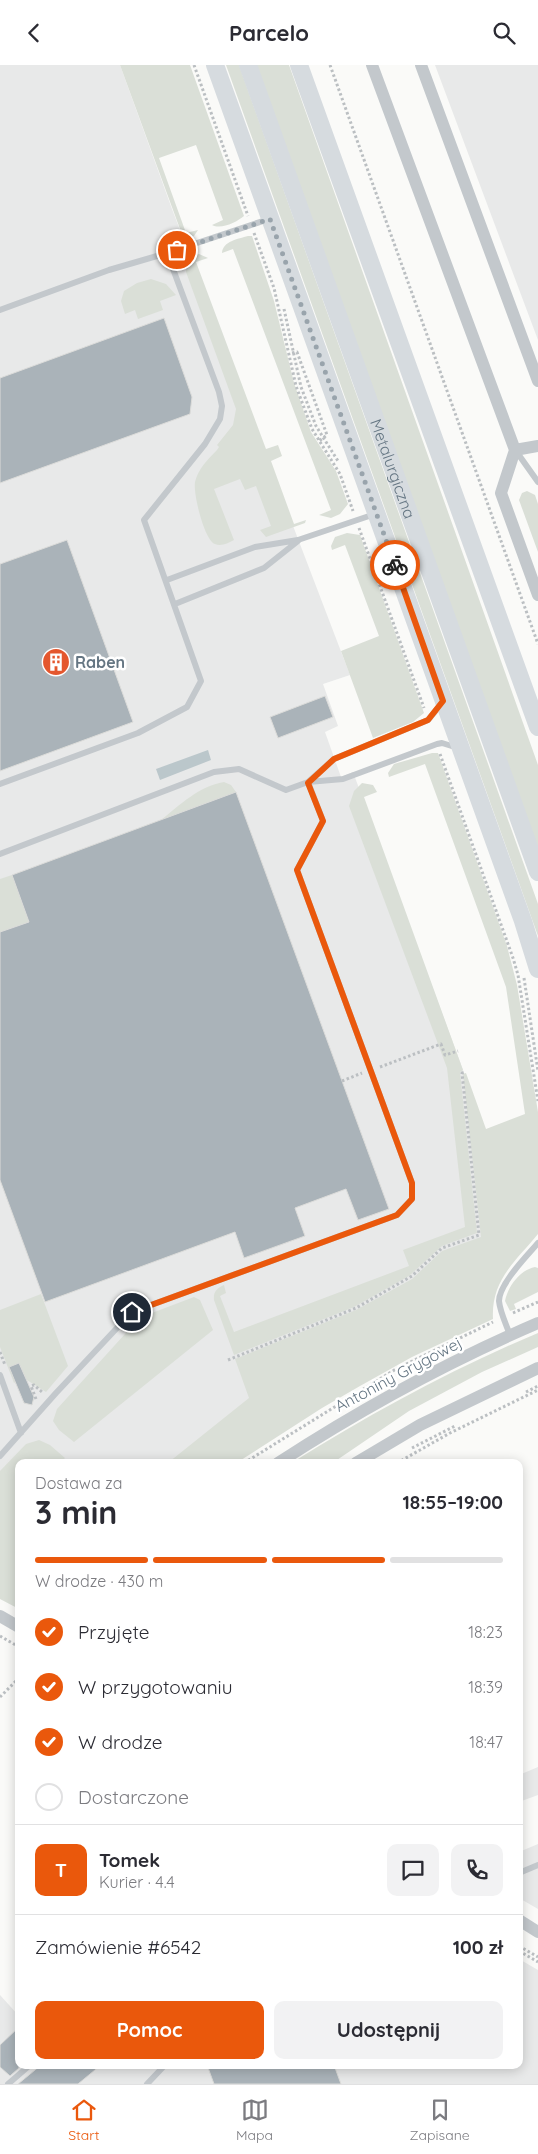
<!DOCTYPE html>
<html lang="pl">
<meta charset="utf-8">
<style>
:root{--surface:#fff;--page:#f2f2f3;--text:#2b2b33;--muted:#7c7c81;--line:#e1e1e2;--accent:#ea580c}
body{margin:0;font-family:Quicksand,sans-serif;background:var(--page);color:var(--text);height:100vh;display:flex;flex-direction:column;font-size:19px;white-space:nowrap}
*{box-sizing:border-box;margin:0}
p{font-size:16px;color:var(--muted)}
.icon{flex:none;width:28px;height:28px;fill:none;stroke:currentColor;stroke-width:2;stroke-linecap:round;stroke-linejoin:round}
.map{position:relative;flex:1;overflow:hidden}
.side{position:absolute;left:15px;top:1394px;width:508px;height:610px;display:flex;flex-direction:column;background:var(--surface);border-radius:10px;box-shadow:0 2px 12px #0003}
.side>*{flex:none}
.pin{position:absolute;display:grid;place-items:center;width:42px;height:42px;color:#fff;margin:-21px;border:2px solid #fff;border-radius:50%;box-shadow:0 1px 5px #0007}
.courier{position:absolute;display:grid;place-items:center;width:50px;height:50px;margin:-25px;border:4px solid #ea580c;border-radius:50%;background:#fff;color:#222;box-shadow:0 1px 6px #0007}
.head em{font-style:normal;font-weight:800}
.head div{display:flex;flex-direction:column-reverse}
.head{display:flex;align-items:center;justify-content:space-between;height:85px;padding:0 20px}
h1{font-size:32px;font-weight:800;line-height:38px}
.bar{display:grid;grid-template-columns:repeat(4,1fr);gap:8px 5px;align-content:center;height:60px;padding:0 20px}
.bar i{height:6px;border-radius:4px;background:var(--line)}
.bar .selected{background:var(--accent)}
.bar p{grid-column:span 4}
.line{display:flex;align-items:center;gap:12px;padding:0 20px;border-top:1px solid var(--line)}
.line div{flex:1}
.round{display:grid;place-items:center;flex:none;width:52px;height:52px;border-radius:10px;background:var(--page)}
ol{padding:0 20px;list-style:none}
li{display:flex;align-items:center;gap:15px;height:55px}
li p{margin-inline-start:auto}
li .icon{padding:5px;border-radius:50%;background:var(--accent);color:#fff;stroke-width:4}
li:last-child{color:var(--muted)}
li i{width:28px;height:28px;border:2px solid var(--line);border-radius:50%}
.action{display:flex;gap:10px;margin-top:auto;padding:10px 20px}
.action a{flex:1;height:58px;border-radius:10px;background:var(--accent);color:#fff;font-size:20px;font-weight:800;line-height:58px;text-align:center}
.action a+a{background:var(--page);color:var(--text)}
header{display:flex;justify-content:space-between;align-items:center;height:65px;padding:0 20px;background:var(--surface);font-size:22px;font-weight:800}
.tabs{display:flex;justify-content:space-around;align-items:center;height:70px;border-top:1px solid var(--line);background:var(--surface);font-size:14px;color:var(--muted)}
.tabs a{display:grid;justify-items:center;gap:2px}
.tabs .selected{color:var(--accent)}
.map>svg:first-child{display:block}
.built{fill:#e8e9e9}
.green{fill:#dadfd7}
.water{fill:#bbc7cb}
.building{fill:#aab3b9;stroke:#dcdcda}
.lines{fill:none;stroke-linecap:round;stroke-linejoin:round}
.path{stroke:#bbbfc2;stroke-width:3;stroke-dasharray:2.5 2.5;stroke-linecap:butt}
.service{stroke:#c3c8cc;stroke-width:6}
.minor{stroke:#c3c8cc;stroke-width:12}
.secondary{stroke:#d6dbdf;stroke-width:18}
.done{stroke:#99a4ac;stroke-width:5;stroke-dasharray:0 9}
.route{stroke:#ea580c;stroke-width:6}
.labels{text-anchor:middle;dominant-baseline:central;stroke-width:5;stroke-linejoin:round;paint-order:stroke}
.street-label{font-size:16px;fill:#657683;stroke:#fff}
.poi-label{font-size:16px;font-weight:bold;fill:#657683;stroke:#fff;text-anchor:start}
</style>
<header><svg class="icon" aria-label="back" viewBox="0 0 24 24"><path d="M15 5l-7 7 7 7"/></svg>Parcelo<svg class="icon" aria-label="search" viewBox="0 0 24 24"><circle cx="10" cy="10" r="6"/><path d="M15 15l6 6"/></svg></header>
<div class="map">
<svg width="538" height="2019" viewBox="0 0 538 2019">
<rect width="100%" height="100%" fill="#fafaf8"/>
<path class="built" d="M0 0H120L172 144 350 610 323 619 338 661 325 667 341 712 353 707 466 1013 484 1173 370 1261 180 1397 19 1398 0 1410Z
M435 0H538V275Z
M538 1702V1730L519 1737V1710Z
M538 1779V1844L519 1833V1787Z
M519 1894 538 1905V2019H0V1930L19 1951V2000H519Z"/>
<path class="green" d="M120 0H190L244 151C237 157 221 165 212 160L223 155 196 80 159 93 186 168 198 165 194 171 184 175Z
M226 0H239L538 839V871Z
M255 0H289L538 700V784Z
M248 171H252L274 236 294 318 311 367 336 406 348 439 340 449 331 453 319 450 331 445 233 184 222 188C223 176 238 174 248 171Z
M199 189 208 193 196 197 266 384 278 380 282 391 271 396 294 459 306 455 305 458 266 472 260 465 271 461 256 421 245 425 240 414 214 424 234 475C228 478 221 482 215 479 204 475 193 428 195 417 198 404 208 394 217 385L219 382 217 380 233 360 236 344 186 207V203L189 193Z
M151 214 166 219 176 230 160 236 163 245 138 254 135 245 125 249 121 236 124 226 137 218Z
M527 426 535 430 538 439V487L519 435 522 428Z
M347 468 360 470 424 648 413 657 373 673 341 586 379 571 345 480 332 485 331 481 335 472Z
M432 688H438L507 881 517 920 538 1047V1169C515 1197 491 1215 493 1254L412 1292 360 1321 322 1343 238 1397H169L249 1333 235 1294 356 1245 412 1214 442 1186 481 1172 463 1009 466 1008 486 1064 525 1049 506 922 425 699 389 712 388 708 394 699Z
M224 717 231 720 236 727 161 755C180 740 199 721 224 717Z
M362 718 373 720 377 727 364 732 463 1005 460 1007 477 1168 442 1181 409 1211 354 1242 234 1290 214 1235C213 1227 217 1223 224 1220L226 1228 220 1231 234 1267 409 1201 403 1185 465 1162 447 1003 349 741 354 726Z
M12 810 29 857 0 867V814Z
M535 1202 538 1203V1227L514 1239 516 1244 510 1246 505 1236C508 1221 520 1205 535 1202Z
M41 1229 68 1301 46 1327 22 1312 14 1318 0 1282V1245Z
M194 1232 200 1235 213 1265 74 1377 59 1365 53 1356 57 1344 134 1259 144 1251Z
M538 1268V1282L482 1307 409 1346 334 1397H293C372 1348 452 1304 538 1268Z
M39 1375 50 1380 65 1393 61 1397 19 1398V1544L0 1534V1406L26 1379Z"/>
<path class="water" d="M208 685 211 695 160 715 156 704Z"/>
<path class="building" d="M164 253 192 332 190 349 0 418V313Z
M67 475 133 657 0 706V499Z
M325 631 333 652 278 673 270 652Z
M236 727 389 1144 358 1155 346 1124 295 1143 305 1171 244 1193 235 1167 45 1237 0 1115V867L29 857 12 810Z
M19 1298 34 1332 32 1340 24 1338 9 1302Z
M19 1962V2003L10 2011 0 2002V1980Z
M41 2000H101L78 2019H18Z
M207 2000H334L341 2019H214Z"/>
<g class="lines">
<path class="path" d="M194 0 248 151
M330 0 538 579
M254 168 274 223 296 321 312 364 340 409 353 446
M284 244 301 322 316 361 338 396
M292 288 297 287 327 370 319 376
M359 463 424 643
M440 689 513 893 518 910 538 1036
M524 913 538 1006
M380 1002 441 979 445 990 458 986
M342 1016 362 1008
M513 1248 538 1237
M0 1287 5 1300
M228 1295 356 1243 412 1211 442 1183 479 1170 462 1008 466 1007
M526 1327 538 1321
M36 1334 31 1321 34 1320 42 1327
M412 1383 455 1361
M244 1398 396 1304 493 1257
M397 1398 450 1368 538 1325
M0 1571 19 1582
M0 1632 19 1613
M519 1881 538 1892
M519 1886 538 1897"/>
<path class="service" d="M167 188 269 154
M0 245 109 205 167 188 219 327 222 341 220 354 205 379 144 455 201 616 187 642 138 668 0 719
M516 386 538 417
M167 515 255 482 298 475 375 449
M175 539 264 503 298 476
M308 717 334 694 428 655 442 638
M0 789 214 707 239 704 286 725 308 717 343 714 437 679 442 678 458 683
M510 1270C506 1259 500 1247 499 1236 499 1219 527 1191 538 1178
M0 1310 21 1368
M0 1391 56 1328 132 1247 397 1150 412 1134V1118L297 805 323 756 308 717
M519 1808 538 1800
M8 2019 30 2000
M147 2019 165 2000"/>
<path class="minor" d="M372 0 515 385 501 428 538 530
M421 0 538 316
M515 385 538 381
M278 1398C361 1344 447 1297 538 1258
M356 1398 420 1360 538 1303
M0 1551 19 1562
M519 1855 538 1867"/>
<g class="secondary">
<path d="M215 0 523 856 538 904"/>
<path id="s1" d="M248 0 538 807"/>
<path d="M299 0 538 662"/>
</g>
</g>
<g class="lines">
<path class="done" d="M177 185 270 154 395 500"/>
<path class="route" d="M132 1247 397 1150 412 1134V1118L297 805 323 756 308 718 334 694 428 655 443 636 395 500"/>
</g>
<defs>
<g id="building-disc" transform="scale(1.4375)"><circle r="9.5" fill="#e4572e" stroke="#fff"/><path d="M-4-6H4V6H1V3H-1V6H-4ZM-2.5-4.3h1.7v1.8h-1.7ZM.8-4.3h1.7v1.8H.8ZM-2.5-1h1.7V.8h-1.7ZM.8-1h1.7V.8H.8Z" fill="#fff"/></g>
</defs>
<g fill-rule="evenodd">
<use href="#building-disc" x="56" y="597"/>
</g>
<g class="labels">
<g class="street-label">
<text stroke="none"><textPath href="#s1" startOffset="429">Metalurgiczna</textPath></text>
<text transform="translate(398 1309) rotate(-28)">Antoniny Grygowej</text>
</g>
<g class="poi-label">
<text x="75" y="597">Raben</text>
</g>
</g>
</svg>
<div class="pin" style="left:177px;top:185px;background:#ea580c"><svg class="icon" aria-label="bag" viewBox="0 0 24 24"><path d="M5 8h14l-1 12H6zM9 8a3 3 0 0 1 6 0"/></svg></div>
<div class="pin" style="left:132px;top:1247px;background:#1f2937"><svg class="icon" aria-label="home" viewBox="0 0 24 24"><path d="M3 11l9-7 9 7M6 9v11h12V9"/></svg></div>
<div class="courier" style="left:395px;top:500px"><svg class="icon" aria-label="bike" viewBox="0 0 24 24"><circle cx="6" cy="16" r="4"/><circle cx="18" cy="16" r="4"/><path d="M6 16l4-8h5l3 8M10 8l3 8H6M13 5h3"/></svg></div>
<section class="side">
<div class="head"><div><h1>3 min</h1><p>Dostawa za</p></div><em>18:55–19:00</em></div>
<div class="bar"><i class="selected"></i><i class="selected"></i><i class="selected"></i><i></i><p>W drodze · 430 m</p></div>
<ol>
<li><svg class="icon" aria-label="check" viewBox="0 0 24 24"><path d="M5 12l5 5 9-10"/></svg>Przyjęte<p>18:23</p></li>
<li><svg class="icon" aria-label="check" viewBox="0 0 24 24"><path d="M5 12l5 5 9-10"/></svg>W przygotowaniu<p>18:39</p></li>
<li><svg class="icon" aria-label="check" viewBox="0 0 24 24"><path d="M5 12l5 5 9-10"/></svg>W drodze<p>18:47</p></li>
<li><i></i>Dostarczone</li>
</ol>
<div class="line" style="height:90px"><b class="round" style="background:var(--accent);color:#fff">T</b><div><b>Tomek</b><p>Kurier · 4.4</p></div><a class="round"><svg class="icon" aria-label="chat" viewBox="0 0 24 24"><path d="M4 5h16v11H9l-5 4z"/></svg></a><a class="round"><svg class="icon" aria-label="phone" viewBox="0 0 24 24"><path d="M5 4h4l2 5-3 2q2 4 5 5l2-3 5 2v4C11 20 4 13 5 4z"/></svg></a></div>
<div class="line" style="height:65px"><div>Zamówienie #6542</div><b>100 zł</b></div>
<div class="action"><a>Pomoc</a><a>Udostępnij</a></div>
</section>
</div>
<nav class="tabs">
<a class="selected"><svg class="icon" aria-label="home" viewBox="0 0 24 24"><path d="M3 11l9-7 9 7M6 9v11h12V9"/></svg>Start</a>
<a><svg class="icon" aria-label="map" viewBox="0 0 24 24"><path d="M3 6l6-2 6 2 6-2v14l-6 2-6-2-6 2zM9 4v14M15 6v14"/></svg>Mapa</a>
<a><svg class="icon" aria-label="saved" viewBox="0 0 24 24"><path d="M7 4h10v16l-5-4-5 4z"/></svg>Zapisane</a>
</nav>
